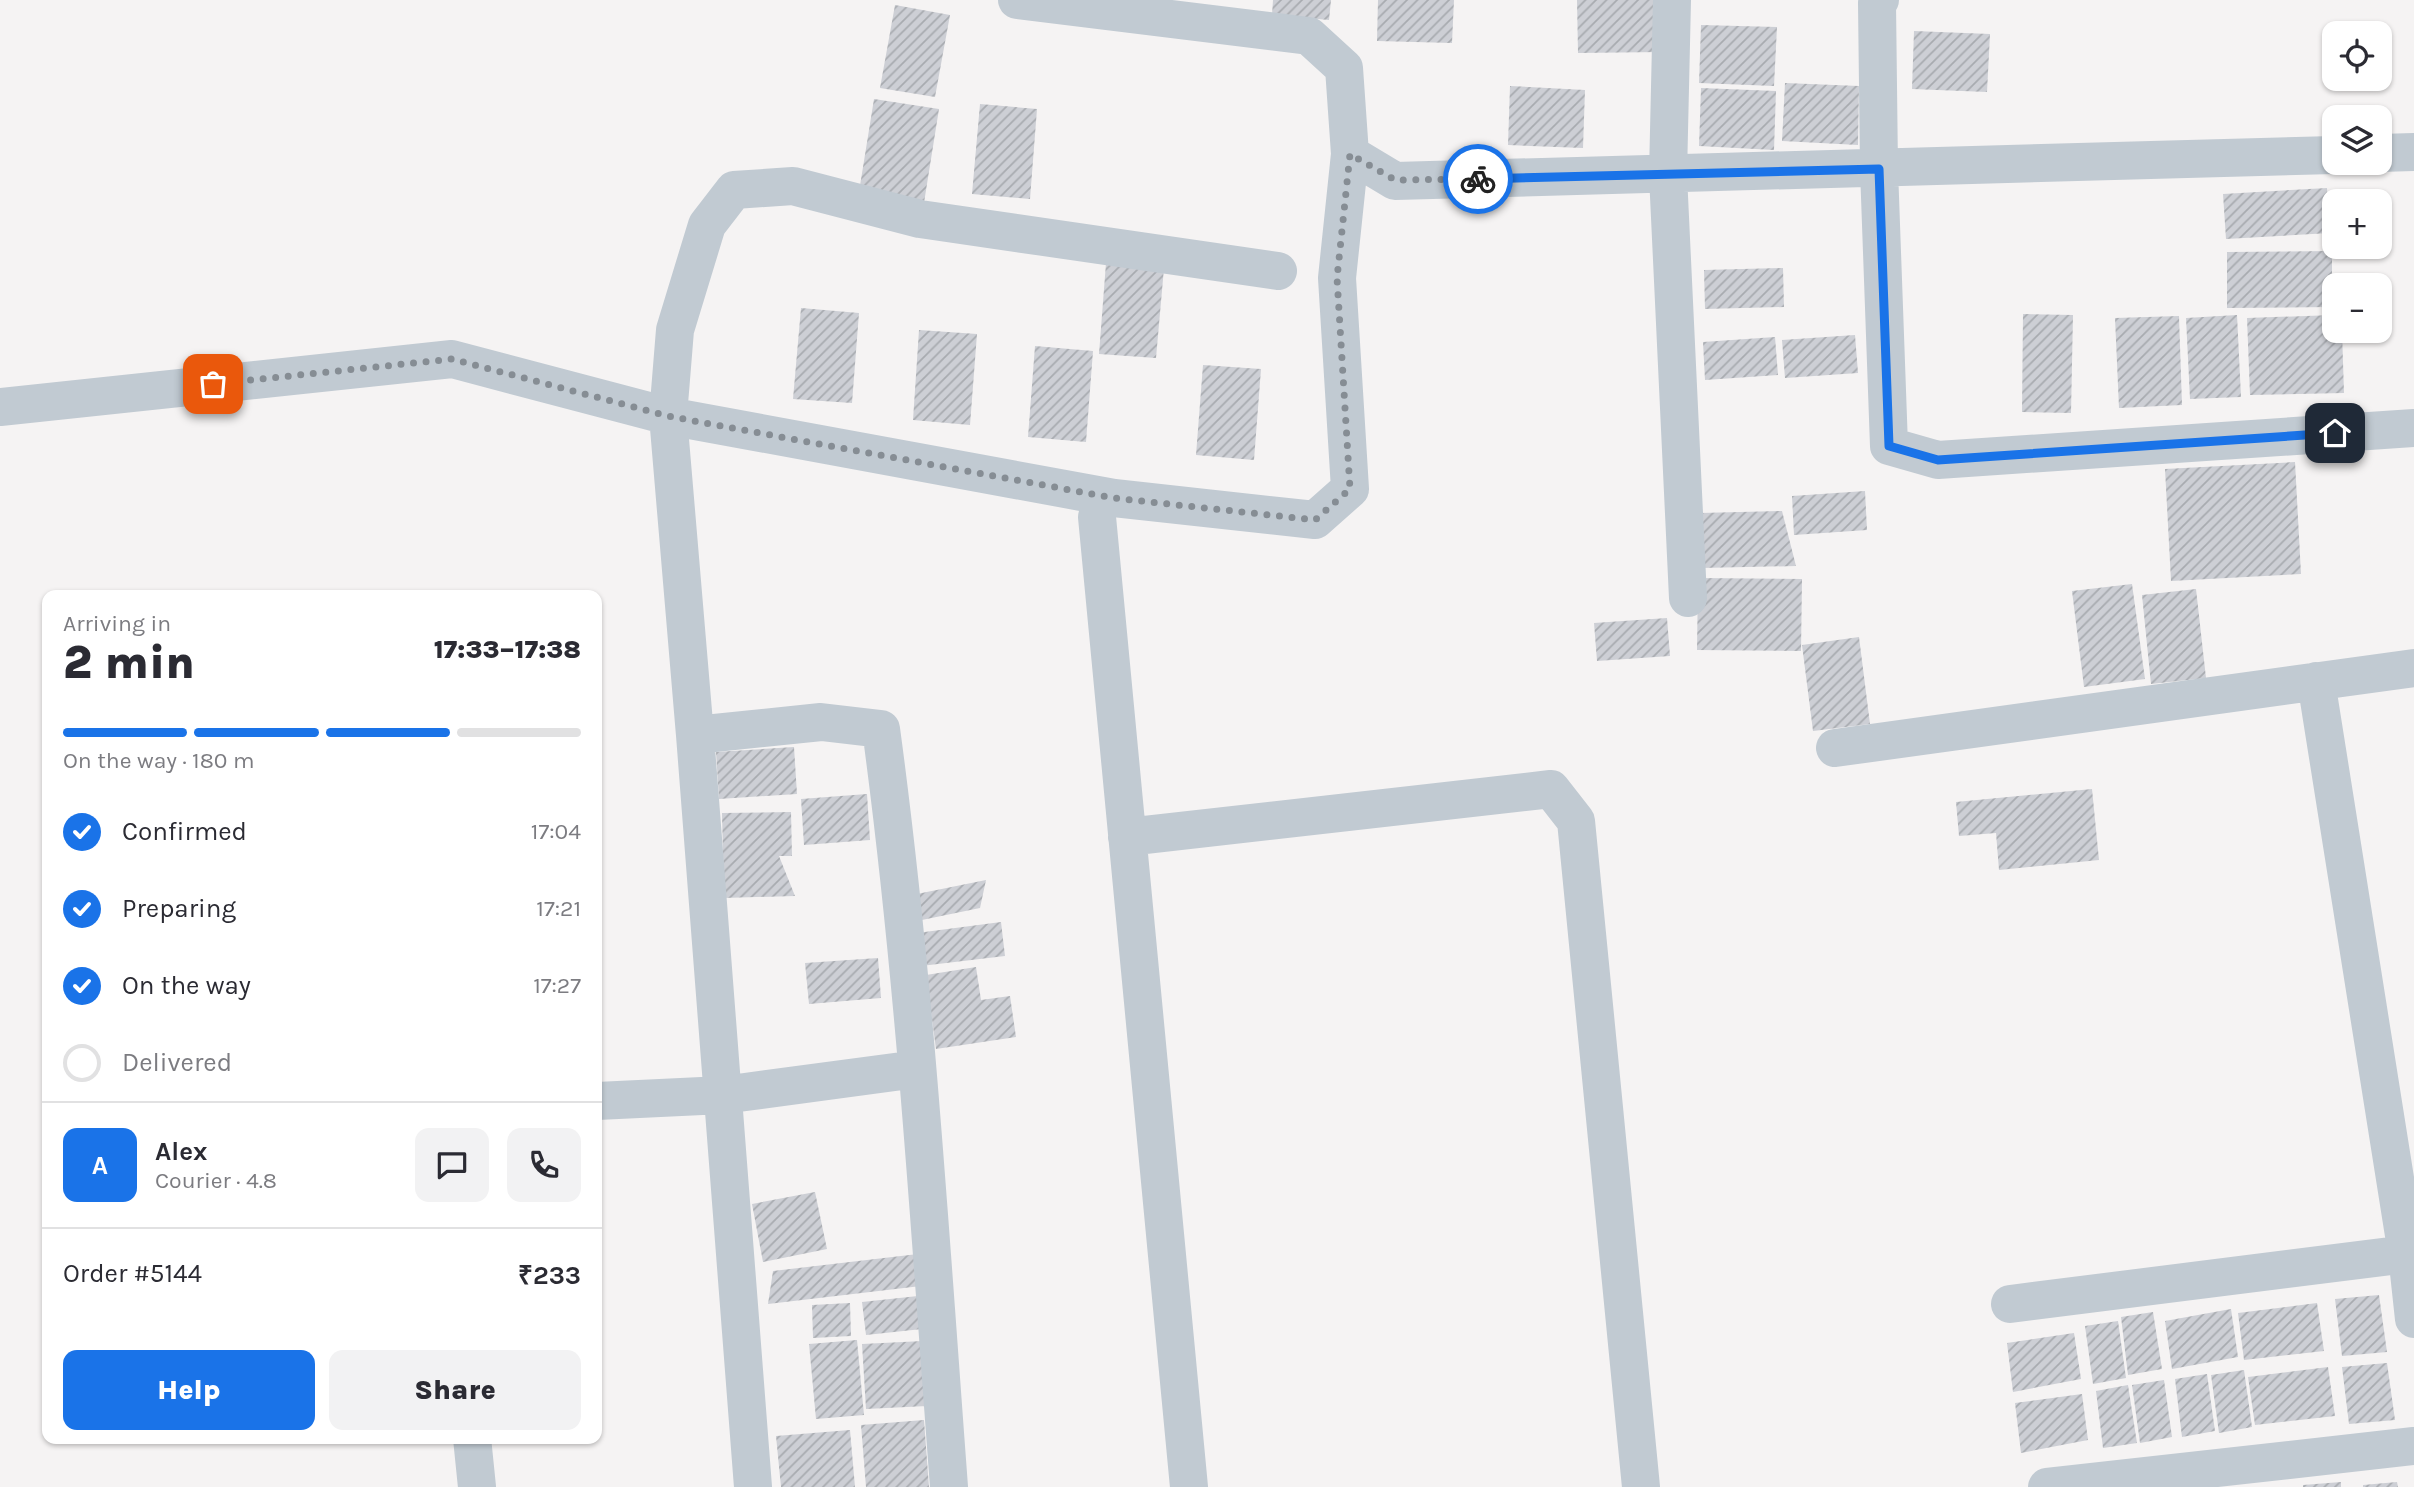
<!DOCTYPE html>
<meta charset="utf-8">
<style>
:root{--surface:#fff;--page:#f2f2f3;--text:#2b2b33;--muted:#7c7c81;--line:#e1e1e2;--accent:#1a73e8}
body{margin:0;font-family:Karla,sans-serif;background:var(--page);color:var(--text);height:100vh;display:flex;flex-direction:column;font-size:26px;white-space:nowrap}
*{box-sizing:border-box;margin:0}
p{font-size:23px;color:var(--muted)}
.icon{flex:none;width:38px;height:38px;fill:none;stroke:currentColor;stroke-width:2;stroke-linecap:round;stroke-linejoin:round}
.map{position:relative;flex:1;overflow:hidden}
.sheet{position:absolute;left:42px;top:590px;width:560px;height:854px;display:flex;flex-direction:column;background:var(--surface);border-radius:14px;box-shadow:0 2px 5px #0004}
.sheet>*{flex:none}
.controls{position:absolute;left:2322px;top:21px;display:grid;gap:14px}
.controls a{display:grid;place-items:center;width:70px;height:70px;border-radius:14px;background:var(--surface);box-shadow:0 2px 5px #0004;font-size:35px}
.pin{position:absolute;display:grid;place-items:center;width:60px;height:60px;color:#fff;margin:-30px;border-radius:14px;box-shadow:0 4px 10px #0006}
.courier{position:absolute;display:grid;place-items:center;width:70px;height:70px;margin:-35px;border:5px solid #1a73e8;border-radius:50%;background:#fff;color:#222;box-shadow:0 2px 9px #0007}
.overview em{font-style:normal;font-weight:800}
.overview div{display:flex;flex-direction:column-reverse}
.overview{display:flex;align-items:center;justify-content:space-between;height:119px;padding:0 21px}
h1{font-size:46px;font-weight:800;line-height:52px}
.bar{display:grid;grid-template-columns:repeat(4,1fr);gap:10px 7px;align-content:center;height:84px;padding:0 21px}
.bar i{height:9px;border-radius:5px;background:var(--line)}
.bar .active{background:var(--accent)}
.bar p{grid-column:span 4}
.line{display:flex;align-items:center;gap:18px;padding:0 21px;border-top:2px solid var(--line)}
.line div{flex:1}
.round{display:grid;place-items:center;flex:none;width:74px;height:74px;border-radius:14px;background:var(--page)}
ol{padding:0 21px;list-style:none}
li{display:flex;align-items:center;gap:21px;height:77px}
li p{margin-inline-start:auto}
li .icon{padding:7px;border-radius:50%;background:var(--accent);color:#fff;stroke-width:4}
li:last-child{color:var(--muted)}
li i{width:38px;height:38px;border:4px solid var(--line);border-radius:50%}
.cta{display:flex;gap:14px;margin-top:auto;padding:14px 21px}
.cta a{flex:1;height:80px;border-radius:14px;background:var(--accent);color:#fff;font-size:28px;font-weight:800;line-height:80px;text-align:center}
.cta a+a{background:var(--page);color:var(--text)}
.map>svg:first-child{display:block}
.building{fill:url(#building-hatch)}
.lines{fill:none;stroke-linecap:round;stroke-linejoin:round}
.street{stroke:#c1cad2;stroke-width:38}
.done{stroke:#868d94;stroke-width:7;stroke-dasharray:0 12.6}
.route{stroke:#1a73e8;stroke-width:9}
</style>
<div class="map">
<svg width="2414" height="1487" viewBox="0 0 2414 1487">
<defs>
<pattern id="building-hatch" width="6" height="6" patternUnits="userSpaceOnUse" patternTransform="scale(1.75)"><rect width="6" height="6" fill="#cdcfd5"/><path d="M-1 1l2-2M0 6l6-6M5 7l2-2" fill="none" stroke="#a8abb0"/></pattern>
</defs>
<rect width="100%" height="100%" fill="#f5f3f3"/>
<path class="building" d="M1273 0H1331L1329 20 1272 15Z
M1378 0H1454L1452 43 1377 41Z
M1577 0H1661L1662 52 1578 53Z
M895 5 950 15 935 97 880 88Z
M1701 25 1777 27 1774 86 1699 83Z
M1914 31 1990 34 1987 92 1912 89Z
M1785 83 1859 86 1858 145 1782 141Z
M1510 86 1585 90 1583 148 1508 145Z
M1701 88 1776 91 1774 150 1699 146Z
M874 99 939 109 923 209 858 198Z
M980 104 1037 109 1030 199 972 194Z
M2327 188 2330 233 2226 239 2223 194Z
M2332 251V307L2227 308V252Z
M1106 263 1164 268 1156 358 1099 354Z
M1783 268 1784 307 1705 309 1704 270Z
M801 308 859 313 852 403 793 399Z
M2023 314 2073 315 2071 413 2022 412Z
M2237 315 2241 397 2190 399 2186 318Z
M2334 315V331H2342L2344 393 2250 395 2247 318Z
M2179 316 2182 405 2119 408 2115 318Z
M919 330 977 334 970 425 913 420Z
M1855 335 1858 373 1785 378 1782 340Z
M1775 337 1778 375 1705 380 1703 342Z
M1035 346 1093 351 1086 442 1028 437Z
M1203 365 1261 369 1254 460 1196 455Z
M2295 462 2301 574 2171 581 2165 469Z
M1865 491 1867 530 1794 535 1792 496Z
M1782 511 1796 566 1701 568 1700 513Z
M1698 578 1802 579 1801 651 1697 650Z
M2132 584 2145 679 2084 687 2072 591Z
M2196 589 2206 678 2151 684 2142 595Z
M1667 618 1670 656 1597 661 1594 623Z
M1859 637 1870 724 1813 731 1802 645Z
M794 747 797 794 719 799 716 752Z
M2092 789 2099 860 1999 870 1996 833 1959 836 1956 802Z
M867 794 870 840 804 845 801 799Z
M791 812 792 856H779L795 896 724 898 722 813Z
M986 880 980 908 917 921 912 895Z
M1001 922 1005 956 921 966 917 933Z
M878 958 881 998 809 1004 805 963Z
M976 967 981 1000 1010 996 1016 1037 936 1049 926 975Z
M815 1192 827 1249 763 1262 752 1204Z
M918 1254 921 1286 768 1304 773 1271Z
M2379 1295 2387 1352 2342 1356 2335 1299Z
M918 1296 922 1329 866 1335 862 1302Z
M850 1303 851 1336 813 1338 812 1305Z
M2317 1303 2324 1351 2244 1360 2238 1313Z
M2231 1309 2238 1357 2172 1369 2165 1321Z
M2153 1312 2162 1369 2128 1375 2121 1317Z
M2118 1321 2126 1378 2093 1384 2085 1326Z
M2074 1333 2081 1379 2013 1392 2007 1343Z
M857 1340 864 1415 816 1419 809 1344Z
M923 1341 927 1406 866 1409 862 1344Z
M2387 1363 2395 1420 2349 1424 2342 1367Z
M2328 1367 2335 1416 2255 1425 2248 1377Z
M2244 1370 2252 1427 2219 1433 2211 1375Z
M2207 1374 2215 1431 2182 1437 2175 1379Z
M2164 1380 2172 1437 2140 1443 2132 1385Z
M2128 1385 2137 1443 2103 1448 2096 1391Z
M2082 1394 2088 1440 2021 1453 2015 1403Z
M924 1420 929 1487H866L861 1425Z
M850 1430 855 1487H781L776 1436Z
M2341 1482V1487H2303V1485Z
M2397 1482 2398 1487H2363V1485Z"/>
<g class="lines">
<path class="street" d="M1017 0 1309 36 1344 68 1350 154 1395 181 2334 155
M1672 0 1668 175 1688 598
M1880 0 1877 3 1879 169 1889 446 1938 460 2414 428
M2380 153 2414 152
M0 407 452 359 668 416 1114 498 1315 520 1350 489 1337 278 1350 154
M1097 517 1189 1487
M2316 681 2407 1254 2414 1319
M695 735 821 722 881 729C915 980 930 1234 949 1487
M1835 748 2414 668
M1127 837 1551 789 1576 821 1641 1487
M597 1101 723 1095 917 1069
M2010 1304 2414 1253
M472 1438 477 1487
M753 1487 695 735 668 416 675 330 707 225 734 190 793 186 920 219 1278 271
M2047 1487 2414 1446"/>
</g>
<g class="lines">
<path class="done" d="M213 384 452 359 668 416 694 421 1114 498 1315 520 1350 489 1337 278 1350 154 1395 180 1478 179"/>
<path class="route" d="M1478 179 1879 169 1889 446 1938 460 2335 433"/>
</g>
</svg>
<div class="controls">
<a><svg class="icon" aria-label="locate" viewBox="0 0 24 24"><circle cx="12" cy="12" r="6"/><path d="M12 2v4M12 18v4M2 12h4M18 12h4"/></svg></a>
<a><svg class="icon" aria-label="layers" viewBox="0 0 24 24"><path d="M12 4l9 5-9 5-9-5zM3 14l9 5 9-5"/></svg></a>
<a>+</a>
<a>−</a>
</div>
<div class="pin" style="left:213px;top:384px;background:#ea580c"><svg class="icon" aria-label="bag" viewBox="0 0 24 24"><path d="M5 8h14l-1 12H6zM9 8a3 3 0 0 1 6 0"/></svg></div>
<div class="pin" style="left:2335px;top:433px;background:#1f2937"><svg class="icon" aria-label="home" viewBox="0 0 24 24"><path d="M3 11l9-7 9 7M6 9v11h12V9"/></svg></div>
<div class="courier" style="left:1478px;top:179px"><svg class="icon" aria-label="bike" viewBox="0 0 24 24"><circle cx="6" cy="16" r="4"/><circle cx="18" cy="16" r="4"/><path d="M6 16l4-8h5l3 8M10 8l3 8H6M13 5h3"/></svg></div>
<section class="sheet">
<div class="overview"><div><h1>2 min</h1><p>Arriving in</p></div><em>17:33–17:38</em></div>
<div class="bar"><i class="active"></i><i class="active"></i><i class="active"></i><i></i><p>On the way · 180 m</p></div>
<ol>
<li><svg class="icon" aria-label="check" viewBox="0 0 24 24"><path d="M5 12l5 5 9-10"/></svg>Confirmed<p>17:04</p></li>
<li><svg class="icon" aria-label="check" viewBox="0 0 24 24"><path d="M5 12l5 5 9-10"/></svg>Preparing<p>17:21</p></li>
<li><svg class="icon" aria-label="check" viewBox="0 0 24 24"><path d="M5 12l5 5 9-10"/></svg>On the way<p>17:27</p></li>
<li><i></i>Delivered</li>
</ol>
<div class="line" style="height:126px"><b class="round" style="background:var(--accent);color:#fff">A</b><div><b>Alex</b><p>Courier · 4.8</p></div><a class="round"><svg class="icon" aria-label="chat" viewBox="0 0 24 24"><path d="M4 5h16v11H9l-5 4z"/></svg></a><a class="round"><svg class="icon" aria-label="phone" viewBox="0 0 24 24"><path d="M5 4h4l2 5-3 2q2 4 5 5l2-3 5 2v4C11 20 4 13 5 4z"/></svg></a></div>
<div class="line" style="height:91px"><div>Order #5144</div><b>₹233</b></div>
<div class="cta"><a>Help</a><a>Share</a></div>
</section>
</div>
